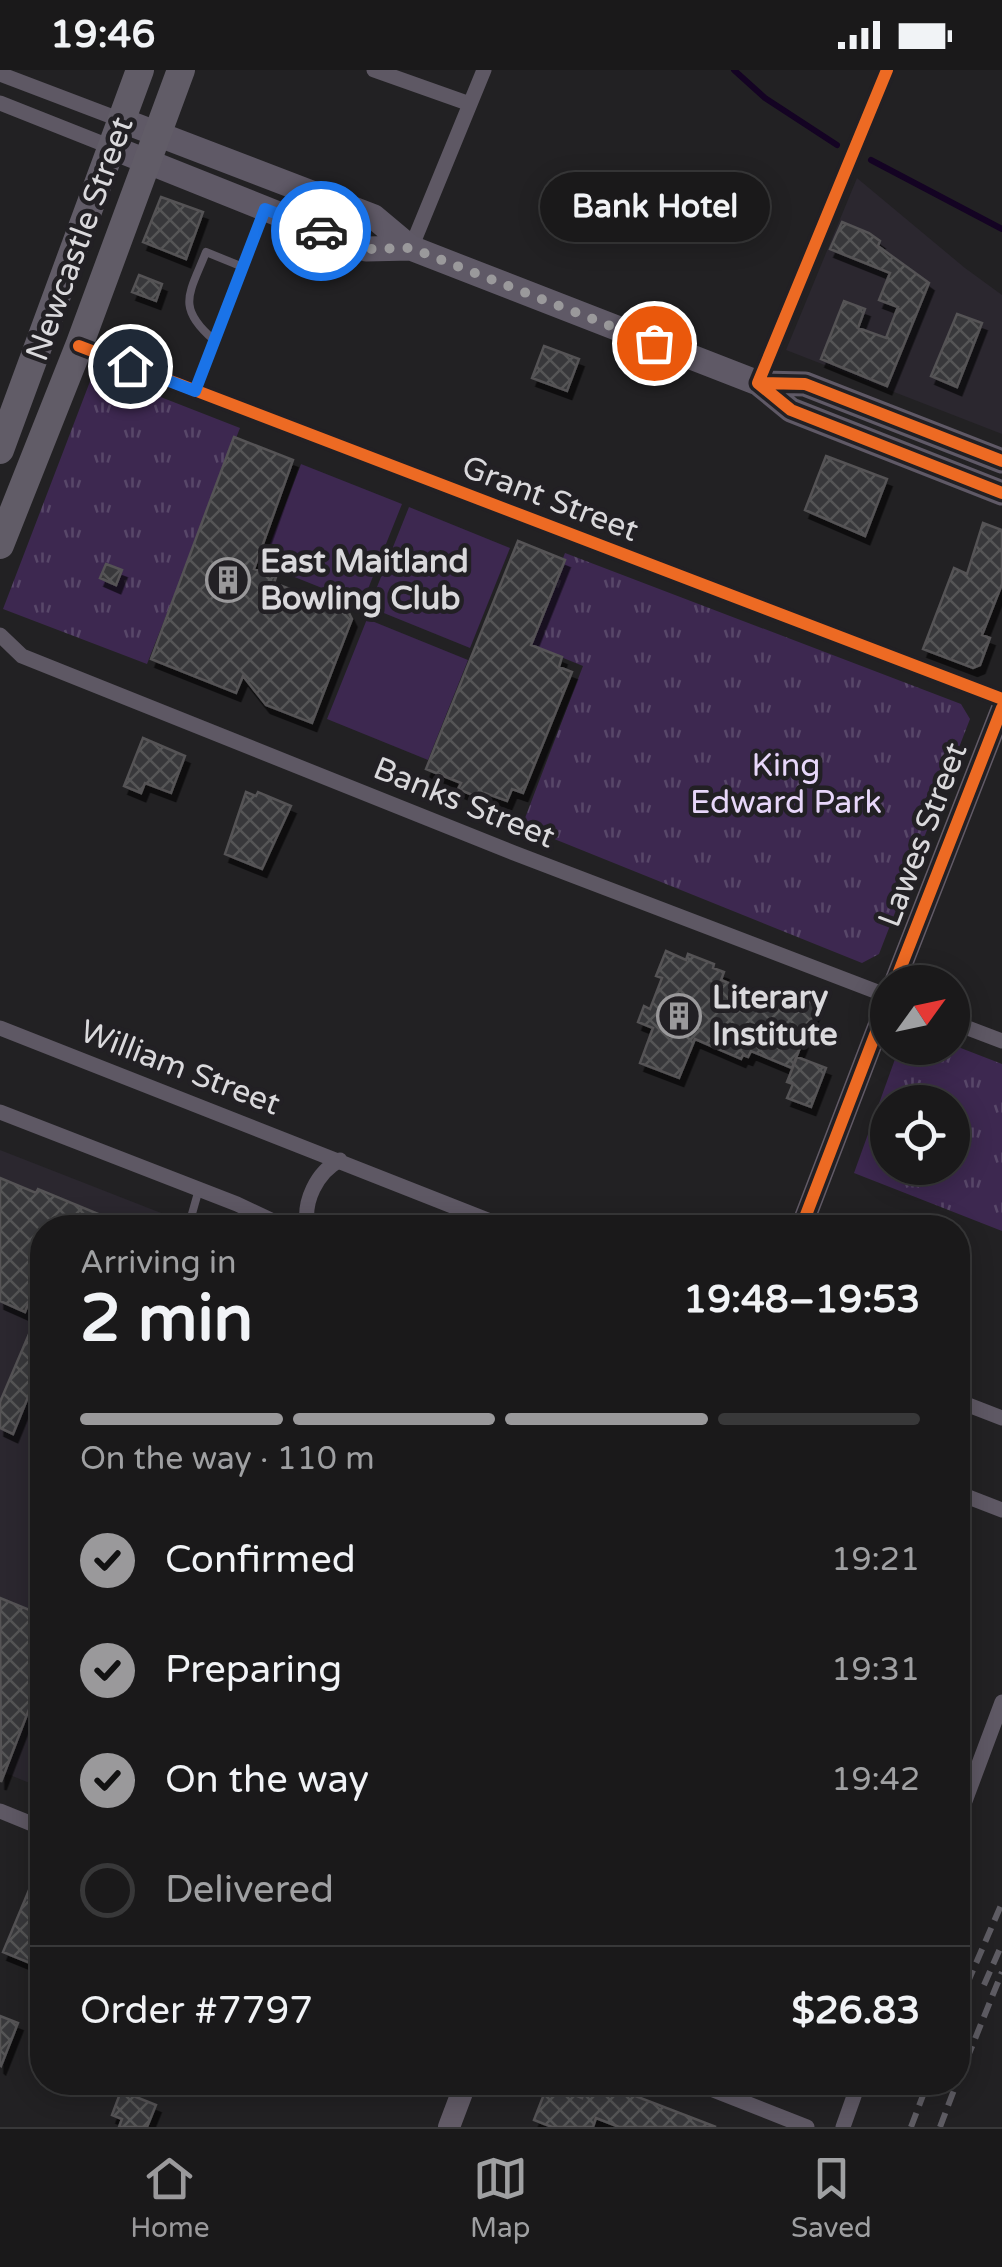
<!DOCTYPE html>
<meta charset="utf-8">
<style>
:root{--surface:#1a191a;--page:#232223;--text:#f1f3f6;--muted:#9fa0a2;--line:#383839;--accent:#9a999b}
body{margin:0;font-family:"Varela Round",sans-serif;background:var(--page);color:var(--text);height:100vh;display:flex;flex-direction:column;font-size:38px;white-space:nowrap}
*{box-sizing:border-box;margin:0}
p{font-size:32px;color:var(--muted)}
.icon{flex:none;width:55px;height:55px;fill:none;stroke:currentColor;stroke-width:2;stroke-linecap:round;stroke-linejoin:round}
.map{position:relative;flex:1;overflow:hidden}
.details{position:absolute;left:30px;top:1145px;width:940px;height:880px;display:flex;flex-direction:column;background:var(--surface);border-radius:40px;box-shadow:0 5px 25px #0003,0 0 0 2px var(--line)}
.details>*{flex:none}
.needle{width:65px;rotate:57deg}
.tools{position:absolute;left:870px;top:895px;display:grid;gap:20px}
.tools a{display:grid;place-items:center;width:100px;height:100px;border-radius:50%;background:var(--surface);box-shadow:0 5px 25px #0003,0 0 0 2px var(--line);font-size:50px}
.pin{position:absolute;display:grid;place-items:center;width:85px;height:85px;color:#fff;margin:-42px;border:5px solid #fff;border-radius:50%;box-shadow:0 2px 10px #0007}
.courier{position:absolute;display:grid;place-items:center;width:100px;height:100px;margin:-50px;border:8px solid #1a73e8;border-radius:50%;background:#fff;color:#222;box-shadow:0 2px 12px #0007}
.bubble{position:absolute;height:70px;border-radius:35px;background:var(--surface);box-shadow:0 5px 25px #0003,0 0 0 2px var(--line);font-size:32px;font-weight:700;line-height:70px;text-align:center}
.summary em{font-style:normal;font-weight:700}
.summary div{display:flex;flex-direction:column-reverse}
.summary{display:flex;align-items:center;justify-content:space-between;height:170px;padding:0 50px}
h1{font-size:65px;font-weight:700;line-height:75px}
.bar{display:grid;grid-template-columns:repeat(4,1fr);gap:15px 10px;align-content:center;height:120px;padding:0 50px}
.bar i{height:12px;border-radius:8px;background:var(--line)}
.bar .active{background:var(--accent)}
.bar p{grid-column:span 4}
.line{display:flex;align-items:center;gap:25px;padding:0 50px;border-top:2px solid var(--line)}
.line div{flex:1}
ol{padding:0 50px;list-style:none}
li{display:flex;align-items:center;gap:30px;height:110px}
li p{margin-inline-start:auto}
li .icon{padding:10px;border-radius:50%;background:var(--accent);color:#111;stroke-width:4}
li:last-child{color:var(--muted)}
li i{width:55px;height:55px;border:5px solid var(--line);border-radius:50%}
.status{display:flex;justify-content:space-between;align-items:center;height:70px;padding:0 50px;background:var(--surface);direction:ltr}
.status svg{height:28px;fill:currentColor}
.menu{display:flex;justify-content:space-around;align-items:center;height:140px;border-top:2px solid var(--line);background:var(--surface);font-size:28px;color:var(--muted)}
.menu a{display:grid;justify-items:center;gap:5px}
.menu .active{color:var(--accent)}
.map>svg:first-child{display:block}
.built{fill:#2b272f}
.grass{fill:#3d2850}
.park{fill:url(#park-tufts);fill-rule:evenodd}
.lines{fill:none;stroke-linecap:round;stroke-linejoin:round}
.stream{stroke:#140323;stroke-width:6}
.building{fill:url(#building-cross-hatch);stroke:#545355;stroke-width:2.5;filter:url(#shadow)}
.service{stroke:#5e5864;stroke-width:8}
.minor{stroke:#5e5864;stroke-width:15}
.secondary{stroke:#625b67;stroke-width:22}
.primary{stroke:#5f5966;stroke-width:25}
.trunk{stroke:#615c67;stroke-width:28}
.rail{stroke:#5e5c63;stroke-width:6;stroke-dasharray:15 8;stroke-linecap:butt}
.cycleway-casing{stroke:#222024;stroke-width:19}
.cycleway{stroke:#ed6a23;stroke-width:12}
.done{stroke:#9a999b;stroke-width:10;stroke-dasharray:0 18}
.route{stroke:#1a73e8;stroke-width:12}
.labels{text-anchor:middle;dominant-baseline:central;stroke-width:9;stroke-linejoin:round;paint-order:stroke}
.street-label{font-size:32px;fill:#dad9dc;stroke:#222024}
.poi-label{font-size:32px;font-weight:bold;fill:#dad9dc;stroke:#222024;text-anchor:start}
.park-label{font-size:32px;fill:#e8d7fa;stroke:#222024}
</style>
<div class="status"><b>19:46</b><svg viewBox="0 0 49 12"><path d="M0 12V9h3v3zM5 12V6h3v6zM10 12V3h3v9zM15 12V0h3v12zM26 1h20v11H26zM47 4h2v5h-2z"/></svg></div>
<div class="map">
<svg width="1002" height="2057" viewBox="0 0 1002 2057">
<defs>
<pattern id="park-tufts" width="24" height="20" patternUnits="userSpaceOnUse" patternTransform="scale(2.5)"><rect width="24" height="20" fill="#3d2850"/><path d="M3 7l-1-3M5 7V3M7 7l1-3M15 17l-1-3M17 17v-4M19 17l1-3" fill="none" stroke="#584769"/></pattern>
<pattern id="building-cross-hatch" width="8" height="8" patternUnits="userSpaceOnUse" patternTransform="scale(2.5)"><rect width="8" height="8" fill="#39383a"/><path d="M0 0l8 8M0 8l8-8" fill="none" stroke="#555456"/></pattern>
<filter id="shadow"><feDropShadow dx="4.5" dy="8" stdDeviation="0" flood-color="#0009"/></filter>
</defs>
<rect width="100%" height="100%" fill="#222123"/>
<path class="built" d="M857 108 965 198 1002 225V364L786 280Z
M0 1080 197 1157 42 1158V1718L0 1701Z"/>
<path class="grass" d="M301 394 402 434 362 534 262 494Z
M409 437 510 478 470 578 369 537Z
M367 549 468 590 428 690 327 649Z"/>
<path class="park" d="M94 301 240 358 147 594 3 539Z
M565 483 961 634 970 649 879 884 862 893 522 756 583 596 529 574Z
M953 975 1002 994V1161L854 1103 899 978H952ZM952 1032V1098H888V1032Z"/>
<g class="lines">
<path class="stream" d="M734 0 765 28 837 75
M871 90 1002 159"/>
</g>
<path class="building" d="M161 127 203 142 186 189 143 172Z
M842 152 869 163 880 171 878 176 929 213 887 316 821 289 844 231 865 239 858 258 886 268 898 237 879 230 890 203 830 179Z
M139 205 162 214 156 231 132 222Z
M957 244 982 253 957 317 931 306Z
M544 276 579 289 567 321 532 308Z
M234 367 293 390 254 499 276 507 274 513 348 541 352 549 312 653 266 635 243 606 236 623 151 589Z
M826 386 887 409 865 466 805 440Z
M983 453 1002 460V514L982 565 990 568 980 595 973 598 923 579 954 498 967 504Z
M518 471 565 490 531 575 562 587 559 597 572 602 523 723 512 719 507 731 485 723 482 729 458 719 461 713 426 699Z
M106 494 122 500 116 515 100 508Z
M143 668 185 686 171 723 145 713 141 723 124 716Z
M246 722 256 726 258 722 291 736 262 799 225 784Z
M666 881 686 890 688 884 714 894 713 898 724 902 721 910 778 933 783 921 817 935 792 998 751 981 748 987 743 985 741 989 695 969 679 1008 640 993 653 958 638 952 644 936 650 939 662 908 656 906Z
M797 987 826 998 811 1037 787 1028 793 1014 787 1012Z
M0 1108 36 1123 38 1119 132 1158H42V1199L25 1242 0 1231Z
M41 1236 42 1313 35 1310 13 1364 0 1358V1332Z
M0 1528 42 1545V1633L33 1629 1 1712Z
M42 1789V1898L3 1882Z
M0 1946 18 1953 1 1996 0 1995Z
M588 2012H599L716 2057H619L596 2048 593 2057H552L534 2050 548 2014 582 2028Z
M121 2021 156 2035 147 2057H119L122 2049 112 2045Z"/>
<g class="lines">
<path class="service" d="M243 197 262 145
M195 321 243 197 206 182C190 223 175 237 214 270
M188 1158 199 1119"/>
<path class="minor" d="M374 0 470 34
M0 4 121 50
M0 33 111 77
M411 178 484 0
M79 276 1002 629
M758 313 887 0
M0 565 22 586 514 783 888 926
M952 952 1002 971
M0 958 508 1158
M0 1042 237 1134 288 1158
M308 1158C302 1132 317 1102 340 1090
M958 1331 1002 1348
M958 1423 1002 1440
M0 1741 42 1758
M958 1750 1002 1632
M693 2012 807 2057
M843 2057 859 2012"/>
<path class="secondary" d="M895 912 1002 638
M801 1158 888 931
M449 2057 466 2012"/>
<path class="primary" d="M121 50 374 147 411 178 758 313 791 340 1002 423
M111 77 366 179 411 178
M758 313 805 314 1002 391"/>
<path class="trunk" d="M0 380 140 0
M0 475 79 276 181 0"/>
<path class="rail" d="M984 1915 1002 1874
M958 1935 1002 1833
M958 2011 1002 1902
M911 2057 928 2012
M940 2057 957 2012"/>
<g class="cycleway-casing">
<path id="cycleway" d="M79 276 1002 629
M758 313 887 0
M758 313 791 340 1002 423
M758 313 805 314 1002 391
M895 912 1002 638
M801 1158 888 931"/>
</g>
<use href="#cycleway" class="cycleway"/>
</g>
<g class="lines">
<path class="done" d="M321 161 366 179 411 178 654 273"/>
<path class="route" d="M130 296 195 321 265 139 321 161"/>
</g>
<defs>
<g id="building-ring" transform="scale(2.25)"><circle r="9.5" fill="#222024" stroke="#9a999b" stroke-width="1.5"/><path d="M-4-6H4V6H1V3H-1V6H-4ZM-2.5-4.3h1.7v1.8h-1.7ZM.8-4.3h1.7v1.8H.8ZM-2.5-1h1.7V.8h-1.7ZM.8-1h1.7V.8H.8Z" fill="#9a999b"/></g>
</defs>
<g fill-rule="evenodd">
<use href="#building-ring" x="228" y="510"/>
<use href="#building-ring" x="679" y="946"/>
</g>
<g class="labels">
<g class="street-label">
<text transform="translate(80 169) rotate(-70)">Newcastle Street</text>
<text transform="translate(550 429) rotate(21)">Grant Street</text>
<text transform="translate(464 733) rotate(22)">Banks Street</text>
<text transform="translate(923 765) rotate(-69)">Lawes Street</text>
<text transform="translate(180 998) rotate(21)">William Street</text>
</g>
<g class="poi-label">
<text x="260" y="492">East Maitland<tspan x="260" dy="37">Bowling Club</tspan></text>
<text x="712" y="928">Literary<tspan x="712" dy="37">Institute</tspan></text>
</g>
<g class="park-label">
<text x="786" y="696">King<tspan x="786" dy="37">Edward Park</tspan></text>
</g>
</g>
</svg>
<div class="tools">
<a><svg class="needle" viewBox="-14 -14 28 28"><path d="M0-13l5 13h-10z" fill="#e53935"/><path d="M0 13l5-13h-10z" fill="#9fa0a2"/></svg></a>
<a><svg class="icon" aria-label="locate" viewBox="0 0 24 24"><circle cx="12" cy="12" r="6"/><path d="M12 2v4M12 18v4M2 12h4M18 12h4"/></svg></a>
</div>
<div class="pin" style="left:654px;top:273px;background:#ea580c"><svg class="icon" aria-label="bag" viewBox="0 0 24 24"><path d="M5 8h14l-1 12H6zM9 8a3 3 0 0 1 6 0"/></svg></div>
<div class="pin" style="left:130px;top:296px;background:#1f2937"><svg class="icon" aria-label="home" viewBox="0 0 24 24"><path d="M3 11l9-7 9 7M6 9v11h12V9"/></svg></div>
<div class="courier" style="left:321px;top:161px"><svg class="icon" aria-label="car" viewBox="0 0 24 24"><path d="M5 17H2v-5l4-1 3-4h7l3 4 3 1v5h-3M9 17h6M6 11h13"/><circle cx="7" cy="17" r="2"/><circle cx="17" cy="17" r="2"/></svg></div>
<div class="bubble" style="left:540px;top:102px;width:230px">Bank Hotel</div>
<section class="details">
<div class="summary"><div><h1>2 min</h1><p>Arriving in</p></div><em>19:48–19:53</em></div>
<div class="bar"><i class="active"></i><i class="active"></i><i class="active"></i><i></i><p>On the way · 110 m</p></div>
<ol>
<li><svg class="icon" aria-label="check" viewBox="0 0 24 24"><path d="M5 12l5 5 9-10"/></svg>Confirmed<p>19:21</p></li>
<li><svg class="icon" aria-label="check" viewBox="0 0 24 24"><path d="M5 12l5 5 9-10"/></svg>Preparing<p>19:31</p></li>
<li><svg class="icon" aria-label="check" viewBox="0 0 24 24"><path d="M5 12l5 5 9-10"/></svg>On the way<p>19:42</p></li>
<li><i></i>Delivered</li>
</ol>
<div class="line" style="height:130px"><div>Order #7797</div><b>$26.83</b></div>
</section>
</div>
<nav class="menu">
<a class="active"><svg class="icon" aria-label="home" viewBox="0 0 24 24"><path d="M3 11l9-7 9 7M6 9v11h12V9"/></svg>Home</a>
<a><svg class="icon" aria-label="map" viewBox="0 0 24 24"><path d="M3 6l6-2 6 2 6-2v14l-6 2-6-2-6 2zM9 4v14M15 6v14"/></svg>Map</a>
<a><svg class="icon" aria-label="saved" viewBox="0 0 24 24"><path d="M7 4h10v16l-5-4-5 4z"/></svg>Saved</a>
</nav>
